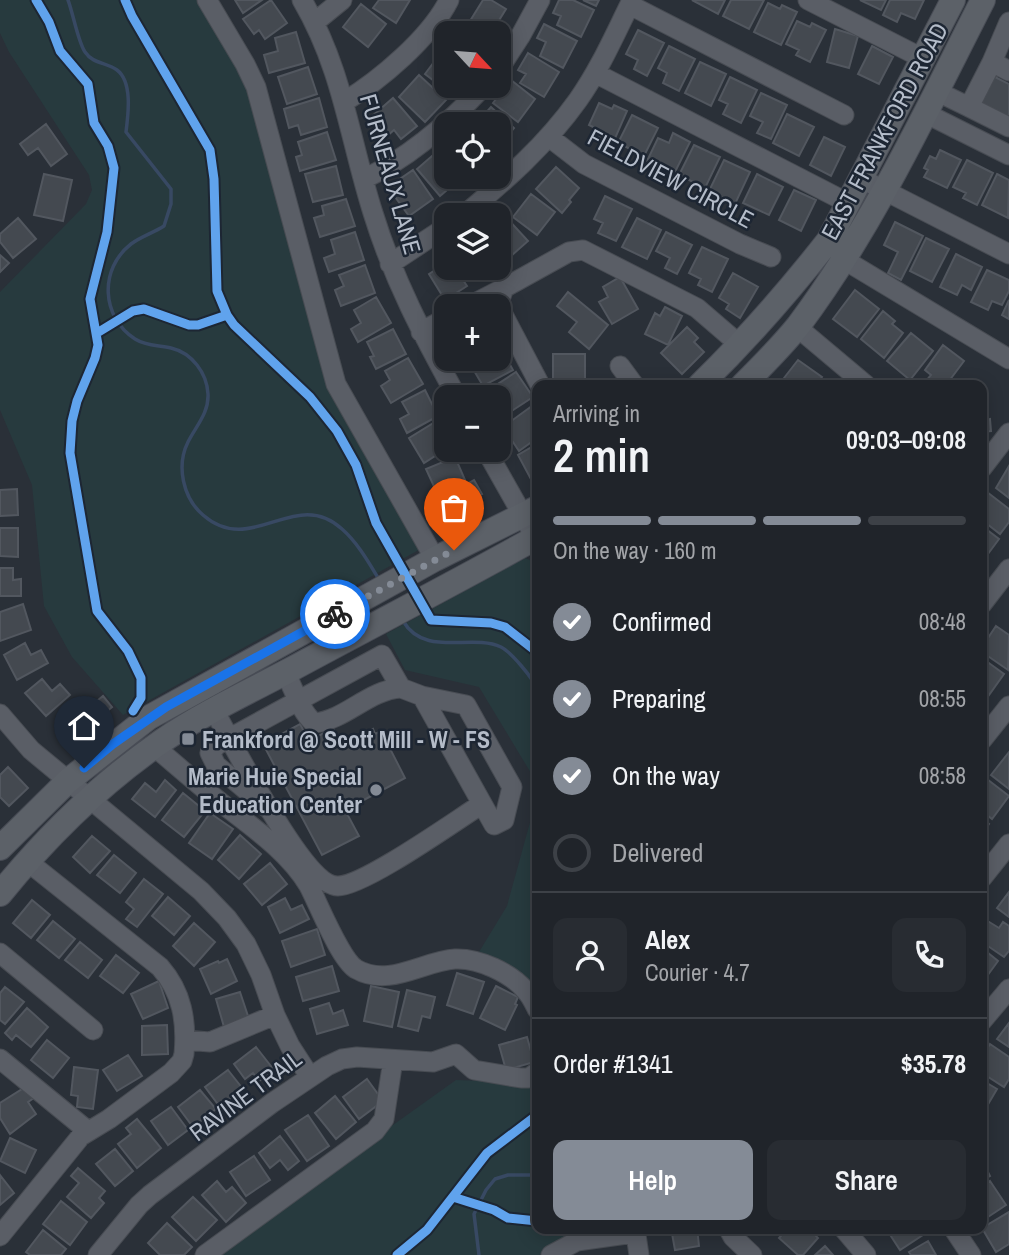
<!DOCTYPE html>
<meta charset="utf-8">
<style>
:root{--surface:#20242a;--page:#282c32;--text:#f1f3f6;--muted:#a2a4a8;--line:#3d4147;--accent:#848b96}
body{margin:0;font-family:"Archivo Narrow",sans-serif;background:var(--page);color:var(--text);height:100vh;display:flex;flex-direction:column;font-size:26px;white-space:nowrap}
*{box-sizing:border-box;margin:0}
p{font-size:23px;color:var(--muted)}
.icon{flex:none;width:38px;height:38px;fill:none;stroke:currentColor;stroke-width:2;stroke-linecap:round;stroke-linejoin:round}
.map{position:relative;flex:1;overflow:hidden}
.details{position:absolute;left:532px;top:380px;width:455px;height:854px;display:flex;flex-direction:column;background:var(--surface);border-radius:14px;box-shadow:0 4px 18px #0003,0 0 0 2px var(--line)}
.details>*{flex:none}
.needle{width:46px;rotate:116deg}
.fabs{position:absolute;left:434px;top:21px;display:grid;gap:14px}
.fabs a{display:grid;place-items:center;width:77px;height:77px;border-radius:14px;background:var(--surface);box-shadow:0 4px 18px #0003,0 0 0 2px var(--line);font-size:35px}
.pin{position:absolute;display:grid;place-items:center;width:60px;height:60px;color:#fff;margin:-72px -30px;border-radius:50% 50% 50% 0;rotate:-45deg;box-shadow:0 0 7px #0007}
.pin .icon{rotate:45deg}
.courier{position:absolute;display:grid;place-items:center;width:70px;height:70px;margin:-35px;border:5px solid #1a73e8;border-radius:50%;background:#fff;color:#222;box-shadow:0 2px 9px #0007}
.head em{font-style:normal;font-weight:600}
.head div{display:flex;flex-direction:column-reverse}
.head{display:flex;align-items:center;justify-content:space-between;height:119px;padding:0 21px}
h1{font-size:46px;font-weight:600;line-height:52px}
.bar{display:grid;grid-template-columns:repeat(4,1fr);gap:10px 7px;align-content:center;height:84px;padding:0 21px}
.bar i{height:9px;border-radius:5px;background:var(--line)}
.bar .active{background:var(--accent)}
.bar p{grid-column:span 4}
.line{display:flex;align-items:center;gap:18px;padding:0 21px;border-top:2px solid var(--line)}
.line div{flex:1}
.round{display:grid;place-items:center;flex:none;width:74px;height:74px;border-radius:14px;background:var(--page)}
ol{padding:0 21px;list-style:none}
li{display:flex;align-items:center;gap:21px;height:77px}
li p{margin-inline-start:auto}
li .icon{padding:7px;border-radius:50%;background:var(--accent);color:#fff;stroke-width:4}
li:last-child{color:var(--muted)}
li i{width:38px;height:38px;border:4px solid var(--line);border-radius:50%}
.button{display:flex;gap:14px;margin-top:auto;padding:14px 21px}
.button a{flex:1;height:80px;border-radius:14px;background:var(--accent);color:#fff;font-size:28px;font-weight:600;line-height:80px;text-align:center}
.button a+a{background:var(--page);color:var(--text)}
.map>svg:first-child{display:block}
.green{fill:#273a3e}
.lines{fill:none;stroke-linecap:round;stroke-linejoin:round}
.stream{stroke:#384963;stroke-width:3.5}
.building{fill:#444950;stroke:#52575f;stroke-width:2}
.minor-casing{stroke:#484c53;stroke-width:21}
.major-casing{stroke:#484c55;stroke-width:26}
.minor{stroke:#5a5e66;stroke-width:19}
.major{stroke:#5c6168;stroke-width:24}
.cycleway-casing{stroke:#1d2633;stroke-width:13}
.cycleway{stroke:#60a3ed;stroke-width:9}
.done{stroke:#848b96;stroke-width:7;stroke-dasharray:0 12.6}
.route{stroke:#1a73e8;stroke-width:9}
.poi-dot{fill:#848b96;stroke:#1d2633;stroke-width:2.5}
.labels{text-anchor:middle;dominant-baseline:central;stroke-width:5;stroke-linejoin:round;paint-order:stroke}
.street-label{font-size:24px;fill:#b4bcc9;stroke:#1d2633}
.poi-label{font-size:24px;font-weight:bold;fill:#b4bcc9;stroke:#1d2633;text-anchor:start}
</style>
<div class="map">
<svg width="1009" height="1255" viewBox="0 0 1009 1255">
<rect width="100%" height="100%" fill="#2a3038"/>
<path class="green" d="M0 0H204L246 65 333 385 424 547 123 715 72 657 44 606 32 485 0 410V292L86 204 92 190 89 175 9 52 0 33Z
M525 558 537 563V783L479 687 405 670 386 634Z
M537 797V1000L517 977 479 952 507 906Z
M456 1080 537 1083V1228L598 1229 557 1242 539 1255H211Z"/>
<g class="lines">
<path class="stream" d="M68 0C73 13 78 42 85 52 93 64 106 62 117 70 133 82 128 116 126 132L171 189V204L164 226C153 233 140 237 131 244 99 269 101 317 135 339 146 346 158 345 171 348 192 353 207 373 208 394 209 413 196 426 188 442 176 466 183 498 203 515 252 558 295 486 342 529 358 543 369 563 380 581
M403 621C425 658 471 633 501 647 511 652 533 678 537 689
M479 1255 474 1214 486 1190 495 1179 508 1175H537"/>
</g>
<path class="building" d="M235 0H262L243 13Z
M271 0 287 23 265 39 259 30 254 34 243 19Z
M379 0H410L396 23 373 8Z
M483 0H491L506 9 498 22 507 27 500 40 499 33H489L470 21Z
M559 0H573L594 10 581 37 557 25 561 16 553 13Z
M583 0H599L596 6Z
M692 0H725L718 14Z
M731 0H764L749 29 723 16Z
M860 0H886L881 10Z
M890 0H924L915 19 901 13 897 22 883 15Z
M768 3 780 9 782 5 797 12 781 45 754 32Z
M361 4 386 24 368 47 343 27Z
M797 21 810 27 812 23 826 30 810 62 796 55 799 50 786 44Z
M544 24 577 41 563 68 540 56 546 42 537 38Z
M467 25 481 33H463Z
M835 29 858 36 849 68 827 62Z
M638 30 664 43 647 76 634 69 638 60 626 54Z
M296 32 305 63 269 73 264 55 278 51 275 38Z
M669 46 695 59 679 91 663 83 667 73 658 68Z
M872 46 893 57 879 84 858 74Z
M443 50 446 53V86H449L446 90 425 74Z
M528 53 559 72 544 97 520 83 526 74 518 70Z
M700 62 726 74 711 106 685 93Z
M308 67 317 94 287 104 278 77Z
M419 75 446 100 425 122 399 97Z
M993 76 1009 84V118L979 102Z
M730 77 757 90 741 123 723 114 728 104 719 100Z
M511 80 535 99 518 122 493 103Z
M761 93 787 105 771 139 757 133 763 122 750 116Z
M319 98 327 127 301 135 298 125 289 128 284 109Z
M393 98 417 126 401 139 394 130 387 136 371 117Z
M599 103 612 109 614 105 627 111 613 143 599 136 601 131 589 125Z
M491 107 514 128 499 146V124H476Z
M787 114 814 127 799 156 773 143Z
M632 115 658 128 644 156 618 143Z
M46 124 67 154 51 166 38 148 28 155 20 144Z
M327 132 336 160 300 171 296 157 302 155 298 142Z
M673 133 690 142 674 174 647 161 658 138 669 143Z
M824 137 845 147 831 176 810 165Z
M694 145 720 157 705 188 679 175Z
M439 150 446 158V177H462L440 196 417 169Z
M940 150 961 160 947 188 924 177 928 170 924 168 930 156 936 159Z
M724 160 750 172 735 204 709 191Z
M967 160 993 173 977 205 963 198 966 193 953 187Z
M336 166 343 195 313 202 305 174Z
M556 167 579 188 569 200 571 202 562 213 536 189Z
M413 170 433 199 409 216 393 194 403 188 397 181Z
M44 174 72 180 63 221 34 215Z
M757 174 783 187 769 215 743 203Z
M997 174 1009 180 1008 218 982 205Z
M794 190 816 200 801 231 779 220Z
M531 194 555 212 537 235 513 217Z
M605 196 632 209 616 241 598 233 603 223 594 219Z
M346 199 355 226 320 237 314 218 324 215 322 206Z
M505 216 528 241 511 256 505 249 499 253V222Z
M18 218 36 239 13 258 0 242V234Z
M637 218 661 230 647 259 622 247Z
M895 222 923 236 901 280 888 273 898 252 884 245Z
M355 232 364 260 329 272 324 258 335 254 331 240Z
M666 232 692 245 677 274 665 268 670 258 656 251Z
M926 238 949 249 932 282 910 271Z
M702 247 728 259 712 292 698 285 701 279 689 273Z
M956 254 982 267 971 290 962 285 957 295 940 287Z
M0 255 9 263 0 272Z
M446 263V268H455L467 286 445 300 429 274Z
M365 265 375 293 341 306 335 290 344 286 339 275Z
M476 268H493L483 276Z
M987 270 1009 280V291L1002 305 992 301 988 310 971 302Z
M733 273 758 287 740 318 726 309 729 304 719 298Z
M620 277 638 309 612 324 599 302 608 297 603 287Z
M855 290 879 309 857 337 833 319Z
M568 292 608 325 589 349 569 332 577 322 557 306Z
M376 297 391 323 358 342 351 329 361 323 354 310Z
M1009 300V319L1002 315Z
M665 307 682 316 668 345 645 334 655 313 660 316Z
M883 311 895 321 892 324 903 333 884 358 861 339Z
M687 327 698 338 694 342 704 352 682 374 661 353Z
M393 329 406 354 376 369 370 357 374 356 367 342Z
M911 333 933 351 910 380 887 361Z
M499 345 513 370 483 386 469 362 474 359H499Z
M943 345 964 361 946 385H932L926 381 931 375 925 370Z
M553 354H585V383H553Z
M408 358 423 384 391 403 381 386 390 380 385 371Z
M798 360 822 377 816 385H792L784 378Z
M516 372 533 397 501 418 499 397H487L484 393Z
M425 390 438 416 407 433 400 419 409 414 402 402Z
M982 401H985L986 420 990 419 991 431 982 432Z
M532 406 537 414V438L519 451 503 427Z
M440 419 446 429V449L424 463 409 438Z
M537 444V478L532 481 518 455Z
M455 457 465 480 437 493 426 469Z
M1009 466V498L996 488Z
M474 480 482 494 474 498 480 510 457 522 443 497Z
M17 489 18 515 0 516V490Z
M987 492 1009 509V522L1000 534 982 520V500Z
M982 526 999 539 982 562Z
M0 528H18V557L0 556Z
M0 568H13V580L21 579V596H0Z
M23 604 31 630 0 641V612Z
M996 626 1009 635 1008 670 982 652V647Z
M25 643 31 655 41 650 48 663 17 680 4 655Z
M982 658 1004 674 989 695 982 690Z
M42 679 52 691 60 684 70 695 46 716 25 693Z
M103 696 112 707 73 740 56 721 84 698 91 706Z
M300 724 309 741 333 728 342 746 373 729 375 734 381 731 405 778 345 810 359 836 322 855 263 744Z
M1009 752V789L991 775Z
M8 767 28 788 9 806 0 797V775Z
M983 776 1009 796 992 819 982 811Z
M165 780 176 790 155 817 132 799 145 783 156 792Z
M183 793 205 811 184 837 162 820Z
M210 813 233 829 212 859 189 843Z
M982 818 989 824 982 834Z
M240 835 261 854 239 879 218 860Z
M92 836 110 851 90 873 73 857Z
M114 855 136 873 120 893 97 875Z
M270 863 287 884 262 905 244 884Z
M144 879 163 894 137 927 126 919 134 909 126 902Z
M1009 892V917L997 908Z
M168 897 190 916 174 935 152 916Z
M285 898 291 910 302 905 309 919 280 933 268 907Z
M32 900 50 915 31 938 13 923Z
M986 920 999 928 1003 922 1009 926V951L1004 957 982 942V926Z
M53 921 75 939 59 958 37 940Z
M194 923 215 942 194 966 173 946Z
M317 929 325 955 291 967 282 941Z
M80 942 102 960 88 978 65 960Z
M982 948 998 961 982 983Z
M116 955 139 973 123 993 100 976Z
M227 959 237 981 211 994 200 969 218 961 219 963Z
M332 966 339 991 303 1001 296 977Z
M457 973 484 982 473 1014 447 1005Z
M159 981 168 1008 143 1019 131 994Z
M371 986 399 992 392 1027 364 1021Z
M496 986 518 997 515 1004 517 1005 505 1030 480 1018Z
M5 987 24 1002 5 1024 0 1020V993Z
M407 990 435 997 430 1018 422 1016 418 1031 398 1026Z
M240 992 249 1019 224 1027 216 999Z
M329 1003 333 1014 343 1010 348 1025 317 1034 310 1009Z
M27 1008 48 1027 31 1047 16 1035 12 1040 5 1033Z
M1009 1023V1047L997 1039Z
M167 1025 168 1054 142 1055V1026Z
M527 1037 534 1062 506 1070 499 1045Z
M47 1040 69 1058 53 1078 31 1060Z
M990 1044 1009 1057V1079L1004 1087 982 1073V1057Z
M256 1047 274 1070 259 1081 253 1073 245 1079 234 1064Z
M128 1055 142 1076 117 1091 103 1070Z
M74 1067 98 1070 93 1109 77 1107 78 1096 71 1095Z
M228 1070 243 1089 220 1107 205 1087Z
M367 1079 383 1101 359 1119 343 1097Z
M982 1080 997 1089 983 1113 982 1112Z
M27 1086 34 1098 28 1102 36 1114 10 1134 0 1118V1103Z
M200 1090 216 1109 193 1127 178 1107Z
M335 1096 356 1122 336 1139 315 1113Z
M171 1107 188 1130 168 1145 151 1121Z
M308 1115 329 1146 307 1161 285 1130Z
M137 1119 161 1148 137 1168 118 1144 131 1134 126 1128Z
M280 1136 299 1161 288 1170 280 1160 270 1168 259 1153Z
M10 1138 36 1150 25 1173 0 1161Z
M115 1149 133 1171 115 1186 96 1164Z
M254 1156 270 1180 246 1196 230 1172Z
M982 1160 990 1176 982 1180Z
M78 1168 105 1191 99 1198 104 1203 91 1218 67 1197 79 1183 71 1176Z
M0 1175 14 1193 0 1205Z
M217 1181 226 1192 232 1187 246 1203 226 1222 202 1195Z
M990 1181 1006 1205 982 1221V1187Z
M193 1197 217 1220 196 1241 172 1217Z
M61 1201 87 1222 70 1245 43 1224Z
M1009 1212V1244L996 1252 982 1228Z
M167 1223 192 1247 184 1255H160L148 1243Z
M671 1228H697L699 1246 675 1250Z
M788 1228H808L818 1238 803 1255H798L779 1238Z
M890 1228H927L929 1231 900 1250 887 1230Z
M43 1230 66 1249 61 1255H30L26 1252Z
M928 1241 936 1255H911L909 1252Z
M825 1246 833 1255H815Z"/>
<g class="lines">
<g class="minor-casing">
<path id="minor" d="M207 0 245 64 256 87 336 384 435 559
M302 0C343 70 349 137 373 213 394 281 423 335 457 397
M808 0 924 59
M630 5 844 115
M315 22 342 0
M992 62 1009 22
M499 69 521 35 540 0
M1009 71 992 62 969 107 1009 127
M595 73 850 204
M936 91 969 107
M344 102C380 80 430 38 449 0
M925 113 1009 155
M549 137 584 164 740 244 771 257
M364 179C410 157 449 123 484 86
M862 179 1009 254
M464 215C505 181 546 145 578 100 600 69 615 34 632 0
M843 259 1009 359
M390 264 446 227
M469 306 504 288
M797 327 866 385
M421 332 446 318
M620 366 634 385
M540 385 498 305 504 288 569 252 583 250 697 308 740 345
M486 450 530 528
M982 468 1009 433
M982 604 1009 569
M285 672C294 689 300 711 314 723 346 720 368 690 401 688
M214 710C231 741 305 887 338 886 364 886 455 821 482 804
M0 714 31 750 201 891 227 918 246 944 261 975 275 1015 290 1046 310 1077
M982 740 1009 706
M155 747C176 765 198 784 220 802 251 826 289 852 309 886 319 905 340 959 356 969 389 988 423 961 455 959 479 958 511 973 526 991 531 996 534 1003 537 1009
M270 810 216 765 210 753 217 745 382 655 401 688 422 696 466 705 512 787 504 820 494 825 422 696
M982 878 1009 844
M0 953 93 1030
M982 1021 1009 989
M185 1040 210 1042 275 1015
M0 1059 88 1131
M635 1228 639 1255
M728 1228 733 1237 752 1255
M843 1228 866 1255
M953 1228 971 1255
M0 1236 81 1136 109 1119 171 1073 182 1061 184 1054C187 1021 182 992 160 967L27 861
M98 1255 139 1205 150 1195 272 1103 327 1066 342 1059 357 1057 433 1062 456 1054 474 1070 521 1078H529L537 1072
M205 1255 375 1131 384 1119 393 1060
M551 1255 577 1241 634 1233"/>
</g>
<g class="major-casing">
<path id="major" d="M700 385C746 340 789 291 829 240L953 0
M743 385C762 366 781 347 798 326 873 226 926 111 983 0
M0 848 69 780 148 718 435 559 537 508
M0 894C47 836 100 784 162 741 202 714 246 693 288 671 371 626 455 583 537 537"/>
</g>
<use href="#minor" class="minor"/>
<use href="#major" class="major"/>
<g class="cycleway-casing">
<path id="cycleway" d="M36 0 49 22 60 51 88 84 94 123 108 146 114 168 107 232 90 299 98 345 95 358 77 401 72 421 70 453 97 611 128 651 141 678V698L133 711
M125 0 132 16 210 150 214 179 217 291 227 315 234 325 310 397 337 431 356 465 376 523 431 620 491 623 505 627 537 652
M97 333 133 311 144 309 189 325H198L227 315
M453 1197 494 1210 508 1218 537 1221
M397 1255 427 1230 487 1153 537 1115"/>
</g>
<use href="#cycleway" class="cycleway"/>
</g>
<g class="lines">
<path class="done" d="M335 614 454 550"/>
<path class="route" d="M84 768 113 744 166 707 335 614"/>
</g>
<g class="poi-dot">
<rect x="181" y="732" width="14" height="14" rx="3.5"/>
<circle cx="376" cy="790" r="7"/>
</g>
<g class="labels">
<g class="street-label">
<text transform="translate(884 131) rotate(-62)">EAST FRANKFORD ROAD</text>
<text transform="translate(391 174) rotate(74)">FURNEAUX LANE</text>
<text transform="translate(671 178) rotate(28)">FIELDVIEW CIRCLE</text>
<text transform="translate(245 1095) rotate(-37)">RAVINE TRAIL</text>
</g>
<g class="poi-label">
<text x="202" y="739">Frankford @ Scott Mill - W - FS</text>
<text x="362" y="776" text-anchor="end">Marie Huie Special<tspan x="362" dy="28">Education Center</tspan></text>
</g>
</g>
</svg>
<div class="fabs">
<a><svg class="needle" viewBox="-14 -14 28 28"><path d="M0-13l5 13h-10z" fill="#e53935"/><path d="M0 13l5-13h-10z" fill="#a2a4a8"/></svg></a>
<a><svg class="icon" aria-label="locate" viewBox="0 0 24 24"><circle cx="12" cy="12" r="6"/><path d="M12 2v4M12 18v4M2 12h4M18 12h4"/></svg></a>
<a><svg class="icon" aria-label="layers" viewBox="0 0 24 24"><path d="M12 4l9 5-9 5-9-5zM3 14l9 5 9-5"/></svg></a>
<a>+</a>
<a>−</a>
</div>
<div class="pin" style="left:454px;top:550px;background:#ea580c"><svg class="icon" aria-label="bag" viewBox="0 0 24 24"><path d="M5 8h14l-1 12H6zM9 8a3 3 0 0 1 6 0"/></svg></div>
<div class="pin" style="left:84px;top:768px;background:#1f2937"><svg class="icon" aria-label="home" viewBox="0 0 24 24"><path d="M3 11l9-7 9 7M6 9v11h12V9"/></svg></div>
<div class="courier" style="left:335px;top:614px"><svg class="icon" aria-label="bike" viewBox="0 0 24 24"><circle cx="6" cy="16" r="4"/><circle cx="18" cy="16" r="4"/><path d="M6 16l4-8h5l3 8M10 8l3 8H6M13 5h3"/></svg></div>
<section class="details">
<div class="head"><div><h1>2 min</h1><p>Arriving in</p></div><em>09:03–09:08</em></div>
<div class="bar"><i class="active"></i><i class="active"></i><i class="active"></i><i></i><p>On the way · 160 m</p></div>
<ol>
<li><svg class="icon" aria-label="check" viewBox="0 0 24 24"><path d="M5 12l5 5 9-10"/></svg>Confirmed<p>08:48</p></li>
<li><svg class="icon" aria-label="check" viewBox="0 0 24 24"><path d="M5 12l5 5 9-10"/></svg>Preparing<p>08:55</p></li>
<li><svg class="icon" aria-label="check" viewBox="0 0 24 24"><path d="M5 12l5 5 9-10"/></svg>On the way<p>08:58</p></li>
<li><i></i>Delivered</li>
</ol>
<div class="line" style="height:126px"><a class="round"><svg class="icon" aria-label="person" viewBox="0 0 24 24"><circle cx="12" cy="8" r="4"/><path d="M4 21q1-7 8-7t8 7"/></svg></a><div><b>Alex</b><p>Courier · 4.7</p></div><a class="round"><svg class="icon" aria-label="phone" viewBox="0 0 24 24"><path d="M5 4h4l2 5-3 2q2 4 5 5l2-3 5 2v4C11 20 4 13 5 4z"/></svg></a></div>
<div class="line" style="height:91px"><div>Order #1341</div><b>$35.78</b></div>
<div class="button"><a>Help</a><a>Share</a></div>
</section>
</div>
